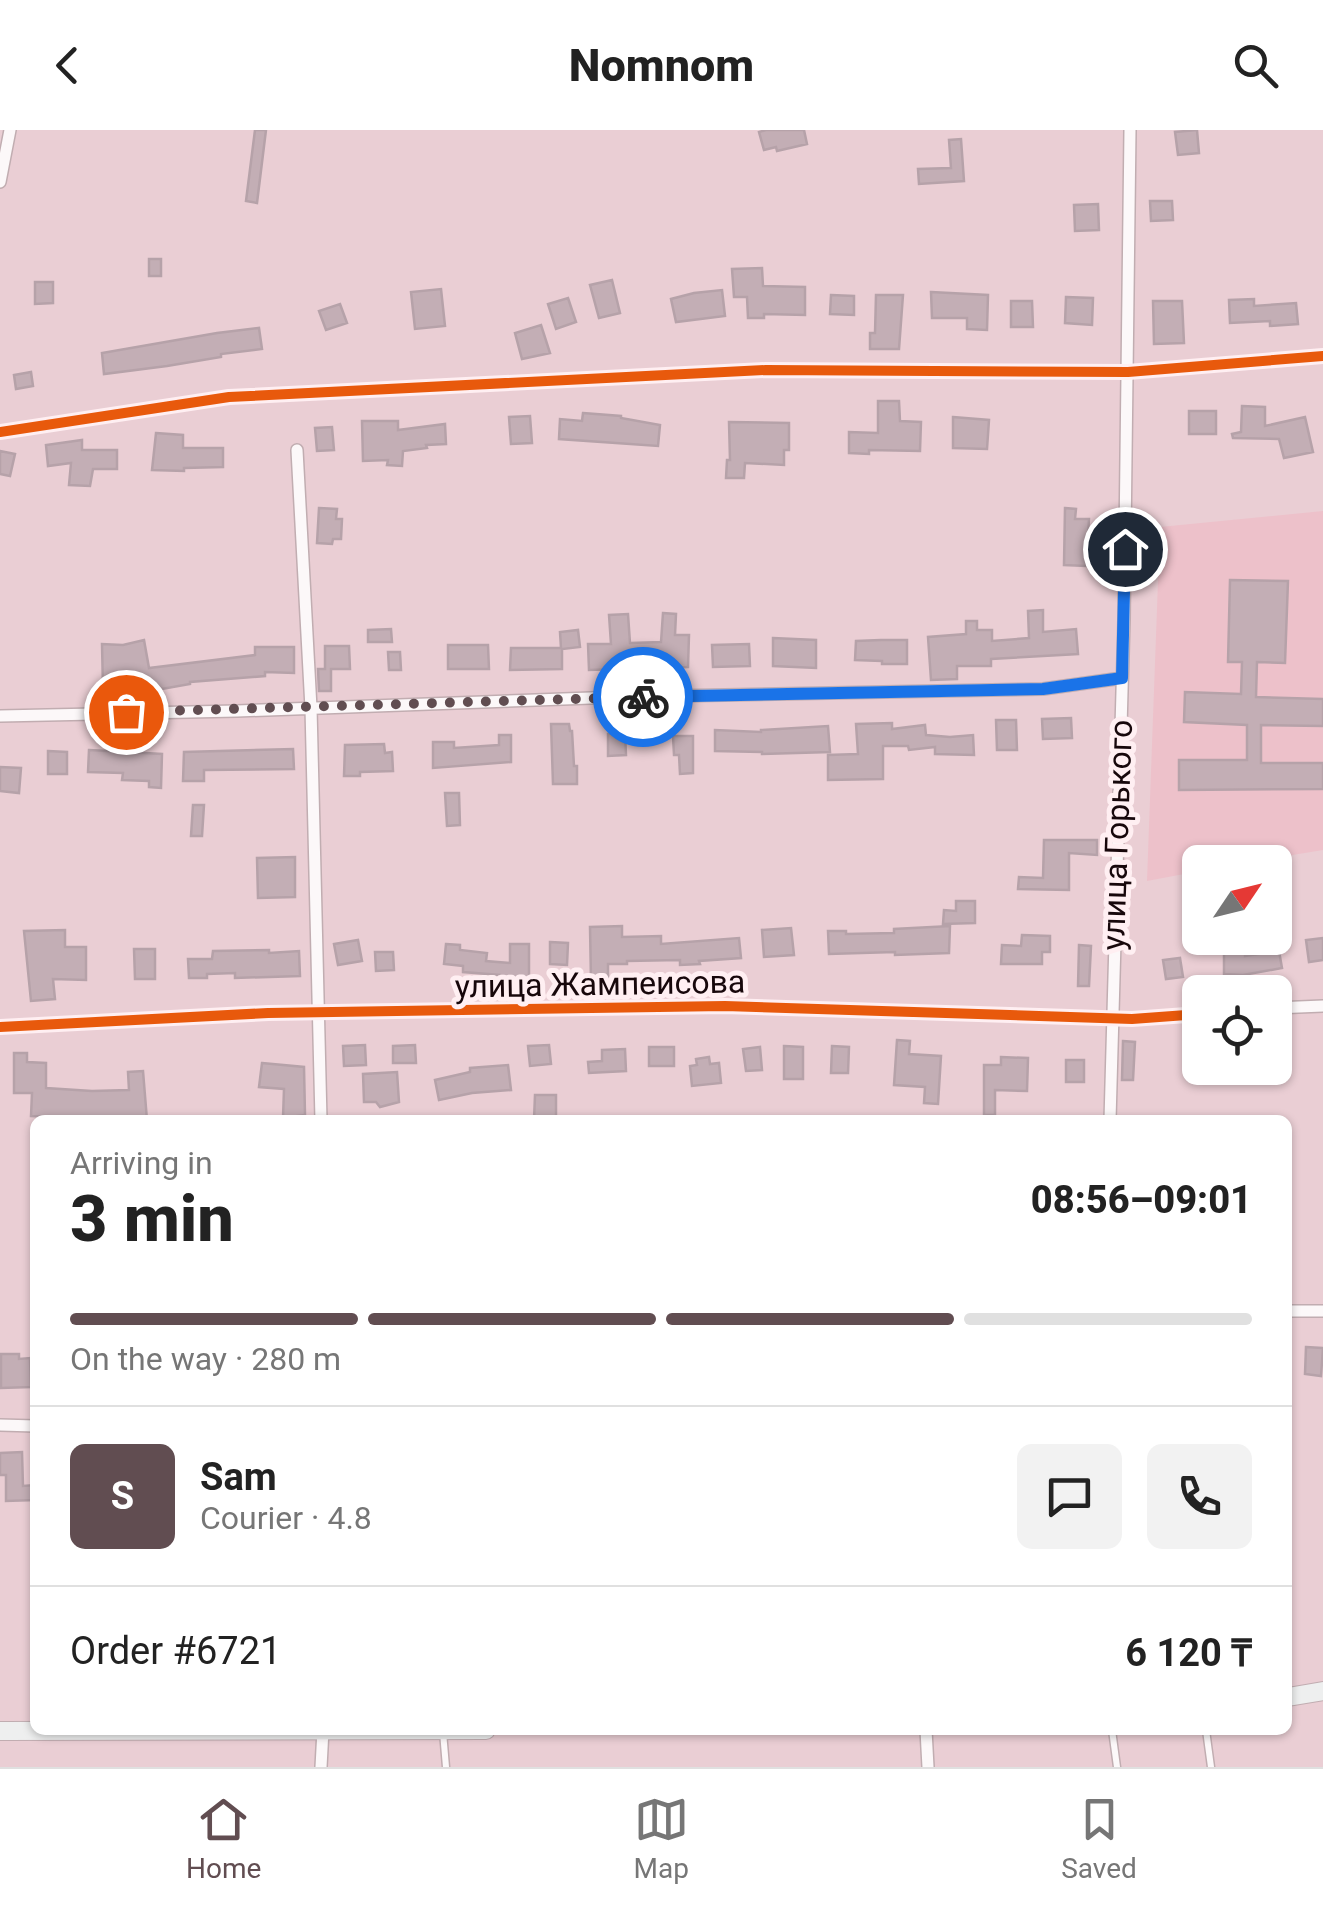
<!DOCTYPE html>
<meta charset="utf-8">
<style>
:root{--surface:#fff;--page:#f2f2f2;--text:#222;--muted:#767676;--line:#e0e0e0;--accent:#614d51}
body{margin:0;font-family:Roboto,sans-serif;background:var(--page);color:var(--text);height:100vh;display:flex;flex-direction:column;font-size:38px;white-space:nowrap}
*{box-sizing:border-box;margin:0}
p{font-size:32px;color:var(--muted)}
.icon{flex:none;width:55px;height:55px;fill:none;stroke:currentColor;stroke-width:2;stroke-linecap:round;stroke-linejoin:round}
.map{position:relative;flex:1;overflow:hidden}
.panel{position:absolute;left:30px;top:985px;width:1262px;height:620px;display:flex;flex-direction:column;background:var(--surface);border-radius:15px;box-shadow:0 2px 8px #0004}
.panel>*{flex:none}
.needle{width:65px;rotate:55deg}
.controls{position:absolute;left:1182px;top:715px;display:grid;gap:20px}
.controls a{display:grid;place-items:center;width:110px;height:110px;border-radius:15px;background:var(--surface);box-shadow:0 2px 8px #0004;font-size:50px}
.pin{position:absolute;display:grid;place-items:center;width:85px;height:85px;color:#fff;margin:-42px;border:5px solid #fff;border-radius:50%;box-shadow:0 2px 10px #0007}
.courier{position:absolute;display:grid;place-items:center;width:100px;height:100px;margin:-50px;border:8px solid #1a73e8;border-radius:50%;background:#fff;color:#222;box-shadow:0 2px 12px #0007}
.headline em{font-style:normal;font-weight:800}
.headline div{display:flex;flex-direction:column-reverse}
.headline{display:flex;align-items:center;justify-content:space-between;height:170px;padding:0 40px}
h1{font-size:65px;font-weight:800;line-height:75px}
.bar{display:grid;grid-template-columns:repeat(4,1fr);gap:15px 10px;align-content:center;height:120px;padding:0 40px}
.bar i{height:12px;border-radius:8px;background:var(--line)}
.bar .on{background:var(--accent)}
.bar p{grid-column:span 4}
.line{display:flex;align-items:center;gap:25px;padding:0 40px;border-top:2px solid var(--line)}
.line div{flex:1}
.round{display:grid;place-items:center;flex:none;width:105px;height:105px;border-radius:15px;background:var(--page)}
header{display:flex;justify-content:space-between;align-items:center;height:130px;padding:0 40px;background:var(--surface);font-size:45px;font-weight:800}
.tab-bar{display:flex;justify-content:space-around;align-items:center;height:140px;border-top:2px solid var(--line);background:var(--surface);font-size:28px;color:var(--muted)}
.tab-bar a{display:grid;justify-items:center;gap:5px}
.tab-bar .on{color:var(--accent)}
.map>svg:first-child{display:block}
.built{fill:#edc1ca}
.building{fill:#c3aeb5;stroke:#b6a2a9;stroke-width:2.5}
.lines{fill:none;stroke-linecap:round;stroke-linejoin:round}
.service-casing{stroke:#c1adb1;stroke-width:9}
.minor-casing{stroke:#c1adb1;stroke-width:14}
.secondary-casing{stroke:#c1adb1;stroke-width:20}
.service{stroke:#fcf8f9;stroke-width:6}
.minor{stroke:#fcf8f9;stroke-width:11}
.secondary{stroke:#eeefef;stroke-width:18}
.cycleway-casing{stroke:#ffeff2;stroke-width:16}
.cycleway{stroke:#e8590c;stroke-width:10}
.done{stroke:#614d51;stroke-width:10;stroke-dasharray:0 18}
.route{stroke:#1a73e8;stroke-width:12}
.labels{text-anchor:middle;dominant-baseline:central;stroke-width:10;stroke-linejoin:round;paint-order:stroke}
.street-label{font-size:32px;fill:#17070b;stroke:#ffeff2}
</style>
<header><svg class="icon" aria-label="back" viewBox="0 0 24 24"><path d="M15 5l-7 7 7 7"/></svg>Nomnom<svg class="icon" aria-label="search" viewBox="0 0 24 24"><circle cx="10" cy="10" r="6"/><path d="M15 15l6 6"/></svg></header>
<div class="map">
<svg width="1323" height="1637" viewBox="0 0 1323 1637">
<rect width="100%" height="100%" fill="#eaced4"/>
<path class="built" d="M1323 381V720L1251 732H1200V741L1147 751 1160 397Z"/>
<path class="building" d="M255 0H266L257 73 246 71Z
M766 0H804L807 14 777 21 776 17 764 20 759 2Z
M1197 0 1199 23 1178 25 1175 2Z
M961 9 964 51 919 54 918 39 951 38 949 10Z
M1150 71H1172L1173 90 1151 91Z
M1098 74 1099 100 1075 101 1074 75Z
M149 129H161V146H149Z
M762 138 763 156 805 157V185L764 184V188H748L747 167H734L732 139Z
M612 150 620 183 599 188 590 155Z
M35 152H53V173L35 174Z
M441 159 445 196 415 199 411 162Z
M722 160 725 186 676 192 671 169 694 163Z
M931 162 988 165 987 200 967 199V188H932Z
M831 165 854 166V185L830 184Z
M876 165H903L899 219H870V203H875Z
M1066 167 1093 168 1092 195 1065 193Z
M568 168 576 192 556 199 548 174Z
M1254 169V176L1296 173 1298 194 1270 196V191L1230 193 1229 170Z
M1011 171H1032L1033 197H1011Z
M1153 171H1182L1184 213 1154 214Z
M340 174 347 193 326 200 319 181Z
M541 195 550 223 522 229 515 203Z
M259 198 262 219 221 224V227L167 236 104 244 102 223 217 203Z
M31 242 33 256 16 259 14 245Z
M878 271H899L900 291 921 292 920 321 869 320V324L849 323V302L878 303Z
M1242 276 1265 277V296L1305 287 1313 322 1284 328 1279 309 1233 308 1232 304 1241 302Z
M1189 281H1216V304H1189Z
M583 283 621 286V288L660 295 658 316 559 309 560 289 582 291Z
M530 286 532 313 511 314 509 287Z
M953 287 989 290 987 319 953 318Z
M362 291H398V300L445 294 446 314 426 315 427 318 403 321 402 336 387 335 388 330 363 331Z
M729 292 789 293V320H784V335L745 333 744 348H726L727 330H730Z
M332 297 334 320 317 321 315 298Z
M156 303 183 305V318H223V337L184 338V341L152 340Z
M82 310V320H117V339H93L90 356 69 355 71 333 48 336 46 315Z
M0 321 15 324 10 346 0 344Z
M319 378 337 379 336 389H342L341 409H333L332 414 317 413Z
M1065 378 1076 379 1075 389H1089L1086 436 1064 435Z
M1230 450 1288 451 1285 533 1257 532 1256 567 1323 569V596L1261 595V633H1323V659L1179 660V630H1247V595L1184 592 1185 562 1241 564 1242 532H1228Z
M1043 480V502L1076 499 1078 524 991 529V536H957V549L931 550 928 507 966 504V491H977V500H992V511L1029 508 1028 481Z
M663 483 676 484 675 505H689L688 537 589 540 588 514H611L609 485 628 484 630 513 661 512Z
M391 499 392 512H368V500Z
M578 500 580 517 562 519V539L510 540 511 518H561L560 502Z
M773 508 816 510V538L773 536Z
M144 510 149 538 255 525V517H294V543L265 542V546L190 552V554L156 560 157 564 131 566 130 559H103L102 514 123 515Z
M881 510H907V534H882V531L855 530 856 511Z
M749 514 750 536 713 537 712 515Z
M448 515H488L489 539H448Z
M325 516H349L350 539H331V561H319L318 539H325Z
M388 522H400L401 540H389Z
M1071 588 1072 608 1043 609 1042 589Z
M996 590H1016L1017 620H997Z
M892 593V599L925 595 926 605 950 607 973 605 974 625 935 624V617L909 620 908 616H883V649L828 650V625L858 624 856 594Z
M551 594H569L570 601H572L574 636H577V654H553Z
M828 596 830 622 762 624V622L715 621V600L761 602V600Z
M625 603 626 625 608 626V604Z
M499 605H511V632L433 638V612H454V618L499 615Z
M673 606H693V643L680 644 679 625H674Z
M384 614 385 623 392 622 393 641 360 642V646H344L345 615Z
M293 619 294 639 204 640V651H183L184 622Z
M89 620 162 624 161 658 149 657V651L122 650 123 643 88 642Z
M48 621 67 622V644H48Z
M0 637 21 638 19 663 0 661Z
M445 663H459L460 695 447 696Z
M193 675H204L202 706H191Z
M1044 710H1097V725L1069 723V760L1018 759 1019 747 1043 748Z
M295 727V767L258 768 257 728Z
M956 771H975V793L943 794 944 780 956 781Z
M622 796V807L661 806V814L739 808 741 828 699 831 700 834 680 835V830L627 831V834H608V851H591L590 797Z
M950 796 949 823 895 825V822L829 824 828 801H846V804L894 803V799Z
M791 798 794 825 764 827 762 800Z
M65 800V817H86V850L53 849 55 869 31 871 24 801Z
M1022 805 1050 806V822H1042V834H1001L1002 815 1021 816Z
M1323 808V830L1309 832 1306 810Z
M358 810 362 831 338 835 334 814Z
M1233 811 1245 812V826L1279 821 1282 838 1243 845 1224 844V822L1232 823Z
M550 812 568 813 567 835 550 834Z
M446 814 460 815V820L487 823 486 831 510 833V814H529V848L500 847V845L463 842V836L444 834Z
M1079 815 1091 816 1089 856H1078Z
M134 819H155V849H135Z
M269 820V823L299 821 300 846 235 848V843L207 844V848H189L188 829H212L213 821Z
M375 822H393L394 840 376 841Z
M1180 828 1183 847 1166 849 1163 830Z
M897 910 910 911 909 924 941 926 938 974 924 973 925 957 894 955Z
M1123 911 1135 912 1133 950H1122Z
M365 915 366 935 344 936 343 916Z
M415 915 416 933H393V916Z
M549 915 551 934 530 936 528 916Z
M784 916 803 917V949H784Z
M832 916 849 917 848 943H831Z
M649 917H674V936H649Z
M760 917 762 940 746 941 743 919Z
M625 919 626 941 589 943 588 932 602 931V920Z
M14 923H27V932L46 933V958L92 961 129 960 128 942 143 941 147 990H75L60 989V987L31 986 32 963H14Z
M709 927 710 934 719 933 721 953 692 956 690 936 697 935 696 929Z
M1001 927 1028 928 1027 961 995 960V985H984V935H1001Z
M1066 930H1084V952H1066Z
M262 933 304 937 305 985 283 988 284 959 259 957Z
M508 935 511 960 472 963 439 970 435 950 470 942V938Z
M397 942 399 972 380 977 376 972H364L363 944Z
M535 965H556V990H534Z
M1306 1217 1323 1218 1321 1246 1305 1244Z
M1 1224H19V1229L30 1228 31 1257 1 1258Z
M22 1322 23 1356 35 1355V1370L6 1371V1345H0V1323Z"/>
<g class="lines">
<g class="service-casing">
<path id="service" d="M1112 1600 1117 1637
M1206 1600 1211 1637
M443 1602 446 1637"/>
</g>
<g class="minor-casing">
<path id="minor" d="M0 52 10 0
M0 302 229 267 766 240 1128 242 1323 226
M297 320 311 578 321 990
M0 586 237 581 618 567 1043 559 1122 548
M1275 878 1323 876
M0 897 268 883 725 876 1132 889 1200 884
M1110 990 1124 490 1130 0
M1288 1181H1323
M0 1295 35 1296
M926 1600 928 1637
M321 1637 323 1600"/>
</g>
<g class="secondary-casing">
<path id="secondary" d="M1288 1567 1323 1561
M0 1601 486 1600"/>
</g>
<use href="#service" class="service"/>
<use href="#minor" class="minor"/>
<use href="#secondary" class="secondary"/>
<g class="cycleway-casing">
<path id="cycleway" d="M0 302 229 267 766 240 1128 242 1323 226
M0 897 268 883 725 876 1132 889 1200 884"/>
</g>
<use href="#cycleway" class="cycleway"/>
</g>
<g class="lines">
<path class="done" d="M126 582 643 567"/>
<path class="route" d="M643 567 1043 559 1122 548 1125 419"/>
</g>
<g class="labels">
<g class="street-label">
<text transform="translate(1117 705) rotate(-88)">улица Горького</text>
<text transform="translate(600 854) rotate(-1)">улица Жампеисова</text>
</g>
</g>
</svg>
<div class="controls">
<a><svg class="needle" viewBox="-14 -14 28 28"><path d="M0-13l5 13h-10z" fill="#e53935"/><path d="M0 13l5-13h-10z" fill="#767676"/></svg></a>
<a><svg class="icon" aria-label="locate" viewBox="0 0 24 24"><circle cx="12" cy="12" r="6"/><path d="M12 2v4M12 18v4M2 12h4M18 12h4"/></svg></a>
</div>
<div class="pin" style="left:126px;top:582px;background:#ea580c"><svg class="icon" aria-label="bag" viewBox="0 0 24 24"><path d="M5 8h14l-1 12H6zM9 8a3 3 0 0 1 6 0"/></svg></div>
<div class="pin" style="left:1125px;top:419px;background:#1f2937"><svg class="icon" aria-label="home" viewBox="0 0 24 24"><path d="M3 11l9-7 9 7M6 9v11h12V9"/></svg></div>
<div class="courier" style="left:643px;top:567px"><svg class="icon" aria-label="bike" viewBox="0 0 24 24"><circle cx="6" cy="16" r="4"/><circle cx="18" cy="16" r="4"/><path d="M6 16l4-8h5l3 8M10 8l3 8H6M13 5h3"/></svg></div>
<section class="panel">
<div class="headline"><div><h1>3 min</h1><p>Arriving in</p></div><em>08:56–09:01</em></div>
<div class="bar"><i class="on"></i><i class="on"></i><i class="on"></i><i></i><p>On the way · 280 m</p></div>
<div class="line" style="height:180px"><b class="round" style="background:var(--accent);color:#fff">S</b><div><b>Sam</b><p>Courier · 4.8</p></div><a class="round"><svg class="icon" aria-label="chat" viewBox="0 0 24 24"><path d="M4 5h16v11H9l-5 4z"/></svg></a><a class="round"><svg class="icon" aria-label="phone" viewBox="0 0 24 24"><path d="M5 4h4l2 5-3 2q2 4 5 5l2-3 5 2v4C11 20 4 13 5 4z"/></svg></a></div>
<div class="line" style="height:130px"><div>Order #6721</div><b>6 120 ₸</b></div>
</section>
</div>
<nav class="tab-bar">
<a class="on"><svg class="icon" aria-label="home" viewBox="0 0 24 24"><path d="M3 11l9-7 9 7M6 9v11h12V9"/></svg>Home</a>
<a><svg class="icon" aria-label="map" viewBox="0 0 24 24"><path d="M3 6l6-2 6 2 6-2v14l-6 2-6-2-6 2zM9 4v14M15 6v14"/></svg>Map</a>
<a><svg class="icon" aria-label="saved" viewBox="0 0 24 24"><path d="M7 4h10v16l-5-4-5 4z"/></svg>Saved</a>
</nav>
